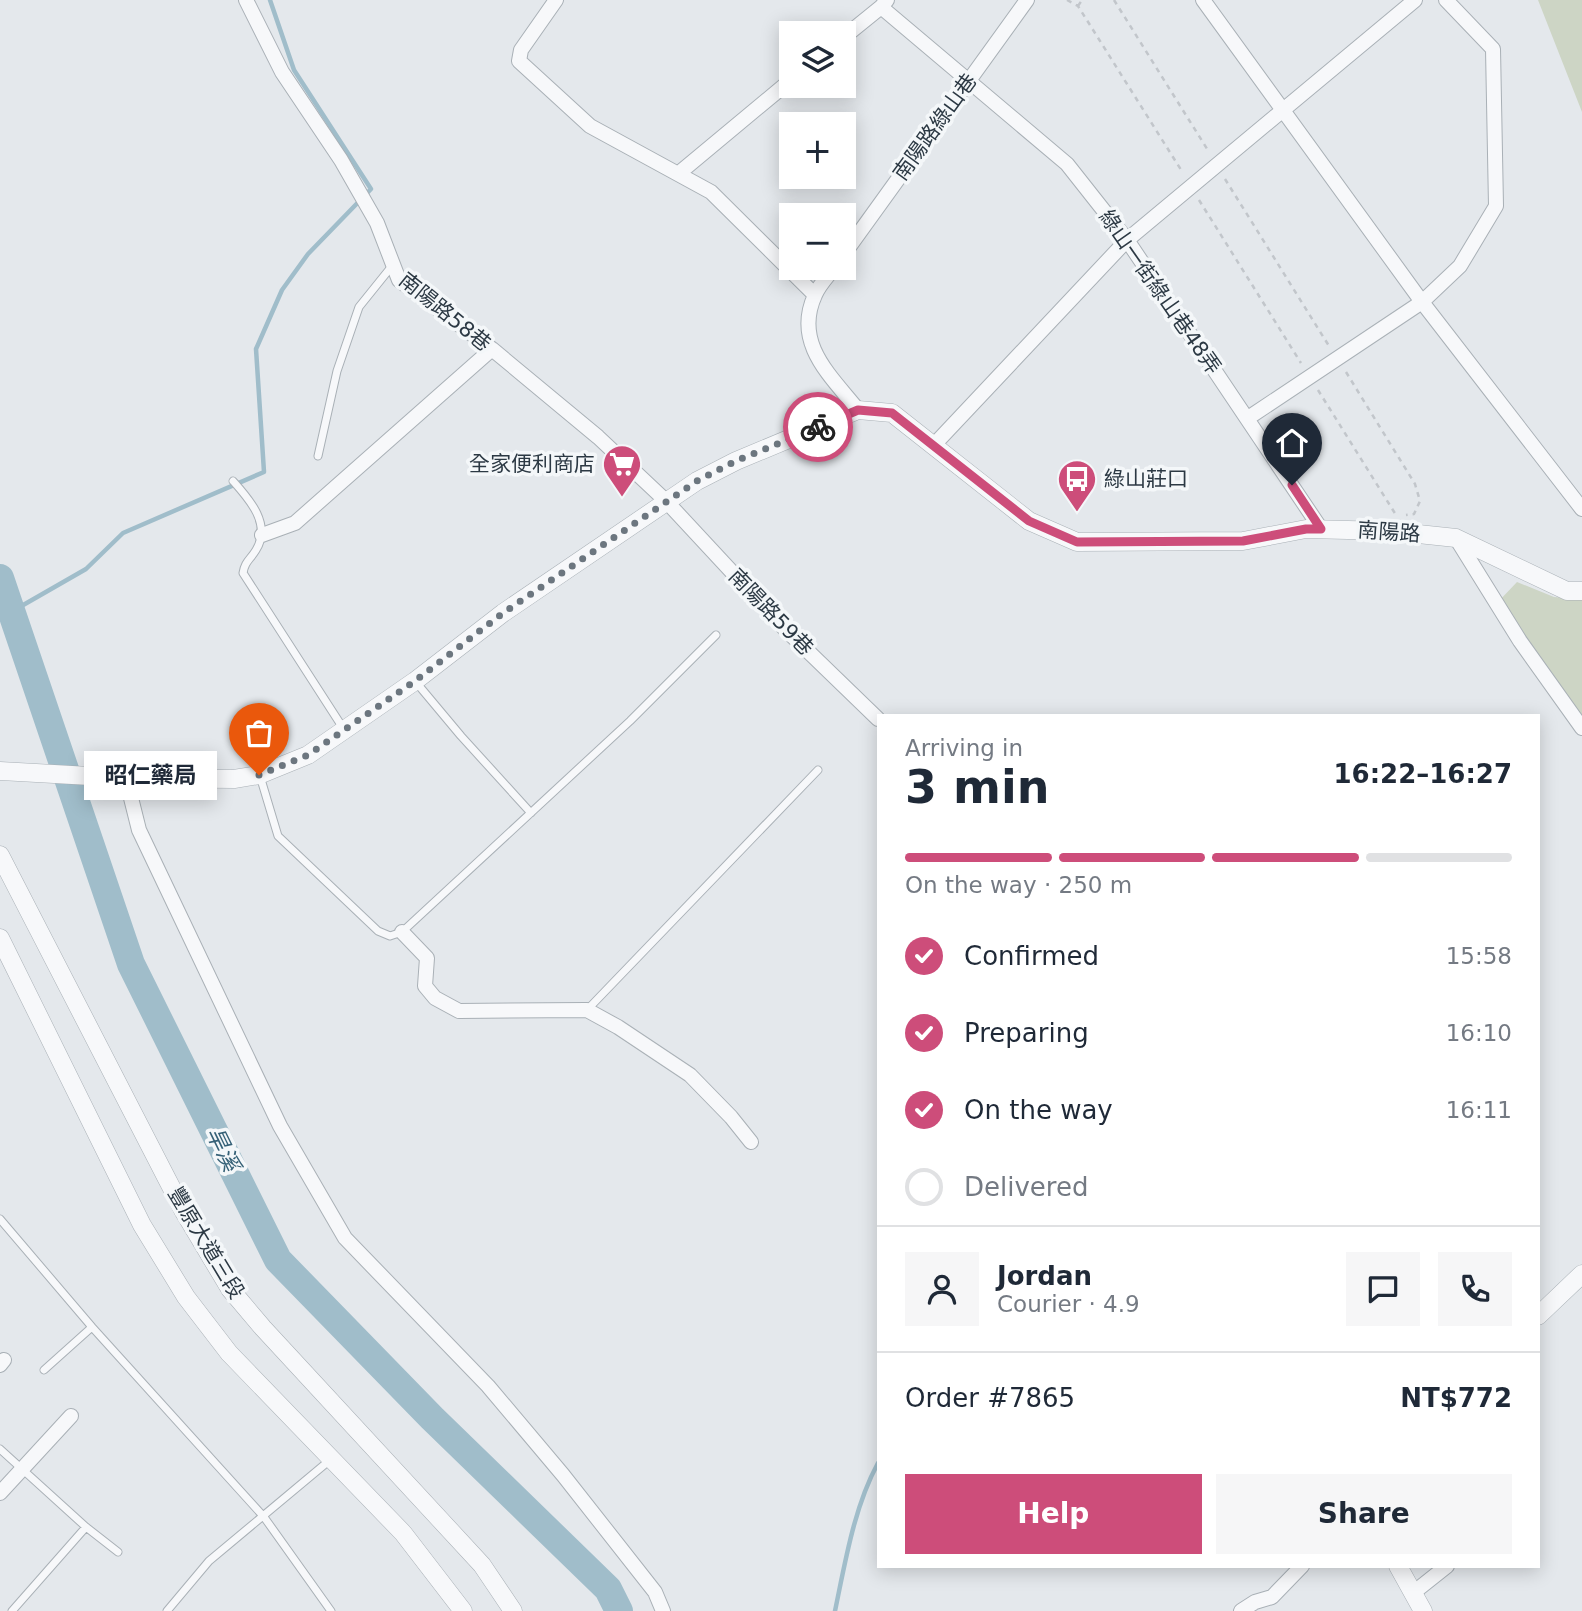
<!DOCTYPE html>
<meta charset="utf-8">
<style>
:root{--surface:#fff;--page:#f6f6f7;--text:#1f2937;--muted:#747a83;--line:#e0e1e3;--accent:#cd4d7a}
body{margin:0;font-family:"DejaVu Sans","Noto Sans TC",sans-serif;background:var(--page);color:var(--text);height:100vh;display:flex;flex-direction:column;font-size:26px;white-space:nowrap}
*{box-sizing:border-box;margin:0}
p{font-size:23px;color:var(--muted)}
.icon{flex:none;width:38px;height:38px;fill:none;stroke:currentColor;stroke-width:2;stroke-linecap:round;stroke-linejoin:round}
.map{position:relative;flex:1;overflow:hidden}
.panel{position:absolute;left:877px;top:714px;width:663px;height:854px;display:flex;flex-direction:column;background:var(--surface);border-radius:0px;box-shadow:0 4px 18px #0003}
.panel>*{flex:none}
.buttons{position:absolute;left:779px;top:21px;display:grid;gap:14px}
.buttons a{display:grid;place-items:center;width:77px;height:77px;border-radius:0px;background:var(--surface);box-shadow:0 4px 18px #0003;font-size:35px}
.pin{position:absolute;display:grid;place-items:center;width:60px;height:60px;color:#fff;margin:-72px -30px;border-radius:50% 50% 50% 0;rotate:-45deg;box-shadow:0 0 7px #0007}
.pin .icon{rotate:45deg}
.courier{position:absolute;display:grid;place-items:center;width:70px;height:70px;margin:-35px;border:5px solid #cd4d7a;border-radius:50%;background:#fff;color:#222;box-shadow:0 2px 9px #0007}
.bubble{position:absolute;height:49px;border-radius:0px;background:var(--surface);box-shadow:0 4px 18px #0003;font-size:23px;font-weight:700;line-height:49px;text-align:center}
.head em{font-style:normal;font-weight:700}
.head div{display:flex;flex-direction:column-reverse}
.head{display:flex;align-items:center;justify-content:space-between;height:119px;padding:0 28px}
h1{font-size:46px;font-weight:700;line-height:52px}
.bar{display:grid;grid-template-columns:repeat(4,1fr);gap:10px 7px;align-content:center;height:84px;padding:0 28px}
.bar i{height:9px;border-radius:5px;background:var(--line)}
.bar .selected{background:var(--accent)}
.bar p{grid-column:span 4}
.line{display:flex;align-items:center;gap:18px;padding:0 28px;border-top:2px solid var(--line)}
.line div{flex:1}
.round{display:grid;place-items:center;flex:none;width:74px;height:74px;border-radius:0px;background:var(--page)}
ol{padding:0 28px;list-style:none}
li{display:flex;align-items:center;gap:21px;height:77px}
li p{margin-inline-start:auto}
li .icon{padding:7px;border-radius:50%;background:var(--accent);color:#fff;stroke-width:4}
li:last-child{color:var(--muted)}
li i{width:38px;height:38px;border:4px solid var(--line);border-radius:50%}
.button{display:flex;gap:14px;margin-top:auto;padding:14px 28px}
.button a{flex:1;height:80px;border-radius:0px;background:var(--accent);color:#fff;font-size:28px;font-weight:700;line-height:80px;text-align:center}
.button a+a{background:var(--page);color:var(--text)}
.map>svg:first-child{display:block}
.green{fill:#cdd5c5}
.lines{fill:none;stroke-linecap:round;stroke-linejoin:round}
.stream{stroke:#a0bdca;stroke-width:4.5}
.river{stroke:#a0bdca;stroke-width:28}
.service-casing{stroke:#a9b0b6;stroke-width:9}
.minor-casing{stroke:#a9b0b6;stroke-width:16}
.tertiary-casing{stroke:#a9b0b6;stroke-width:19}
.path{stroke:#c2c6cb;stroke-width:2.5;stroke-dasharray:5 5;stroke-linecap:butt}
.service{stroke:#f7f8fa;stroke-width:7}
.minor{stroke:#f7f8fa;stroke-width:14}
.tertiary{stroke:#f7f8fa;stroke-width:18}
.done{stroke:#6c767f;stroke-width:7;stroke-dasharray:0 12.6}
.route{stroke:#cd4d7a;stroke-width:9}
.labels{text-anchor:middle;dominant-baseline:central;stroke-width:7;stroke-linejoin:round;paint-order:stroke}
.street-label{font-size:21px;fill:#2c3944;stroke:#f4f7f9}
.poi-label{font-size:21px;fill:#2c3944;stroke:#f4f7f9;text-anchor:end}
.water-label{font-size:23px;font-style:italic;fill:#366177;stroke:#f4f7f9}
</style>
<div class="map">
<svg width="1582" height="1611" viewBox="0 0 1582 1611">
<rect width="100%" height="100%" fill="#e4e8ec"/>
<path class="green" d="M1538 0H1582V112Z
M1517 582 1554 597 1582 599V722L1497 603Z"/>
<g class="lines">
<path class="stream" d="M11 612 86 569 123 533 264 472 256 349 282 290 308 254 371 189 294 70 270 0
M835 1611C845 1563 854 1507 878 1463"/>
<path class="river" d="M0 578 131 964 278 1260 432 1418 608 1589 619 1611"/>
<g class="service-casing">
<path id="service" d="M318 456 337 371 359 307 392 266
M233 481C249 499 272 524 256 550 250 560 245 561 243 573L343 728
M415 681 461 736 531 813
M260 776 278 836 378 931 390 936 402 932 630 721 716 635
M587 1010 818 770
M0 1219 92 1327 264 1517 331 1611
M44 1370 92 1327
M0 1449 86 1527 118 1552
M12 1611 86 1527
M167 1611 209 1561 330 1460"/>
</g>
<g class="minor-casing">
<path id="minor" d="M246 0 282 72 341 160 377 223 399 280 492 349 598 437 666 501 785 629 878 719
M556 0 521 50 519 61 590 126 711 192 815 295
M887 0 881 7 1067 164 1127 240 1321 529
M1203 0 1422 302 1582 509
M844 37 881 7
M678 174 791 80
M844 254 1027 0
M834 268C828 276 819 285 815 295 793 343 830 375 858 410
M1248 418 1422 302 1460 266 1496 206 1493 49 1446 0
M933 446 1127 240 1415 0
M262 535 295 523 492 349
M1456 538 1520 641 1582 728
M126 778 139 830 280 1126 345 1238 488 1386 563 1475 655 1592 663 1611
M402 932 427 958 425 986 435 998 459 1011 587 1010 618 1027 690 1075 731 1117 751 1142
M0 1365 4 1360
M0 1493 71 1416
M1413 1593 1447 1566
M1241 1611 1255 1602 1272 1597 1302 1566"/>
</g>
<g class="tertiary-casing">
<path id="tertiary" d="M0 771 126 778 234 779 259 775 308 755 415 681 503 613 697 481 736 461 858 410 892 413 1029 521 1077 542 1243 541 1306 529 1390 531 1456 538 1567 591H1582
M0 855 184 1212 230 1289 263 1328 482 1565 513 1611
M0 938 142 1225 186 1297 229 1353 403 1533 463 1611
M1538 1316 1582 1274
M1398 1566 1423 1611"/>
</g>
<path class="path" d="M1067 0 1078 6 1183 173
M1114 0 1209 152
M1078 6 1082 0
M1225 179 1329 346
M1199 200 1301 363
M1346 372 1415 484 1420 501 1414 514 1406 515
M1318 390 1396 515"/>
<use href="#service" class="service"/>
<use href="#minor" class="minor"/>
<use href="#tertiary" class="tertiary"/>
</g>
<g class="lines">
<path class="done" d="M259 775 308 755 415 681 503 613 697 481 736 461 818 427"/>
<path class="route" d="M818 427 858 410 892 413 1029 521 1077 542 1243 541 1306 529H1321L1292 485"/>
</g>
<defs>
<g id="supermarket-pin" transform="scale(2.0125)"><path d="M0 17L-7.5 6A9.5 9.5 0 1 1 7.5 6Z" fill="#cd4d7a" stroke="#f4f7f9"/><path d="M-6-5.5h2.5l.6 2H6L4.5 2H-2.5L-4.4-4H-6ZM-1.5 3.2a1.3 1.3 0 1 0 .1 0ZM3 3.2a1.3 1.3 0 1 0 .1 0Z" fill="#fff"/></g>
<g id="bus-pin" transform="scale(2.0125)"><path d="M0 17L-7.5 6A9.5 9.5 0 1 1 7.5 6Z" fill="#cd4d7a" stroke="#f4f7f9"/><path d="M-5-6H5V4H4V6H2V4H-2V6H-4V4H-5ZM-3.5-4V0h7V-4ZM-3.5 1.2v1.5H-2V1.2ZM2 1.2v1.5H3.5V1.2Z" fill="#fff"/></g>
</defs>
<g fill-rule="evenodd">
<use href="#supermarket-pin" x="622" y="464"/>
<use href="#bus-pin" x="1077" y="479"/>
</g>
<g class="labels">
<g class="street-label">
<text transform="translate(935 127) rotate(-54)">南陽路綠山巷</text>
<text transform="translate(1160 292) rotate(55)">綠山一街綠山巷48弄</text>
<text transform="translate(445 312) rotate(39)">南陽路58巷</text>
<text transform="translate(1389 532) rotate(4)">南陽路</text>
<text transform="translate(771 612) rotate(46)">南陽路59巷</text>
<text transform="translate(206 1243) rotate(59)">豐原大道三段</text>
</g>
<g class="poi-label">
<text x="595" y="464">全家便利商店</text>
<text x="1104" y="479" text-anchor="start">綠山莊口</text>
</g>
<g class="water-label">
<text transform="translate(223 1149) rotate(64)">旱溪</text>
</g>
</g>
</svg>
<div class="buttons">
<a><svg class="icon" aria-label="layers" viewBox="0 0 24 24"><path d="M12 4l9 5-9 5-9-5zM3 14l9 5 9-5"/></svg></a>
<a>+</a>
<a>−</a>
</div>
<div class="pin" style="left:259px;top:775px;background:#ea580c"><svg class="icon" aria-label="bag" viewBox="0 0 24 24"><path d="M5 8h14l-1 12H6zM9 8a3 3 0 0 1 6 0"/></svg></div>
<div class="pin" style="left:1292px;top:485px;background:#1f2937"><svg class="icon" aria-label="home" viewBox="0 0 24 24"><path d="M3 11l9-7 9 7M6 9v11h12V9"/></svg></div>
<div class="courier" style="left:818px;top:427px"><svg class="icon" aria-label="bike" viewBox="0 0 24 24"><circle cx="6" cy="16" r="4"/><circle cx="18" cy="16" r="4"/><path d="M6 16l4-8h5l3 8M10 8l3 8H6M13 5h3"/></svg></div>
<div class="bubble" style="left:84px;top:751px;width:133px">昭仁藥局</div>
<section class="panel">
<div class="head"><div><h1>3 min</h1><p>Arriving in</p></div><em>16:22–16:27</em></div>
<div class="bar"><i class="selected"></i><i class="selected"></i><i class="selected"></i><i></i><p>On the way · 250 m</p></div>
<ol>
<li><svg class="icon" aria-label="check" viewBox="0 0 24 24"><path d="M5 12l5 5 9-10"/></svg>Confirmed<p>15:58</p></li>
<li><svg class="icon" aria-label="check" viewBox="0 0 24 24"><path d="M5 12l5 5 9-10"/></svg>Preparing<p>16:10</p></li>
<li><svg class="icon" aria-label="check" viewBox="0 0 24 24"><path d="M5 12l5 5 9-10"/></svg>On the way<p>16:11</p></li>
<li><i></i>Delivered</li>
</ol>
<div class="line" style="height:126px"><a class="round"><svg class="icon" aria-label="person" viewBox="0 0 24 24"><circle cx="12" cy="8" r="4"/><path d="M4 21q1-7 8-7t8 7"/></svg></a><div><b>Jordan</b><p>Courier · 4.9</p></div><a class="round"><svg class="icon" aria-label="chat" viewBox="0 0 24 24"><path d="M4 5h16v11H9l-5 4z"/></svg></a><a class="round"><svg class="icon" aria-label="phone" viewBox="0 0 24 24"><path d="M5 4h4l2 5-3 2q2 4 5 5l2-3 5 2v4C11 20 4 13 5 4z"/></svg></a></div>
<div class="line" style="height:91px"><div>Order #7865</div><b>NT$772</b></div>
<div class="button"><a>Help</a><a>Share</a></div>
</section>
</div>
